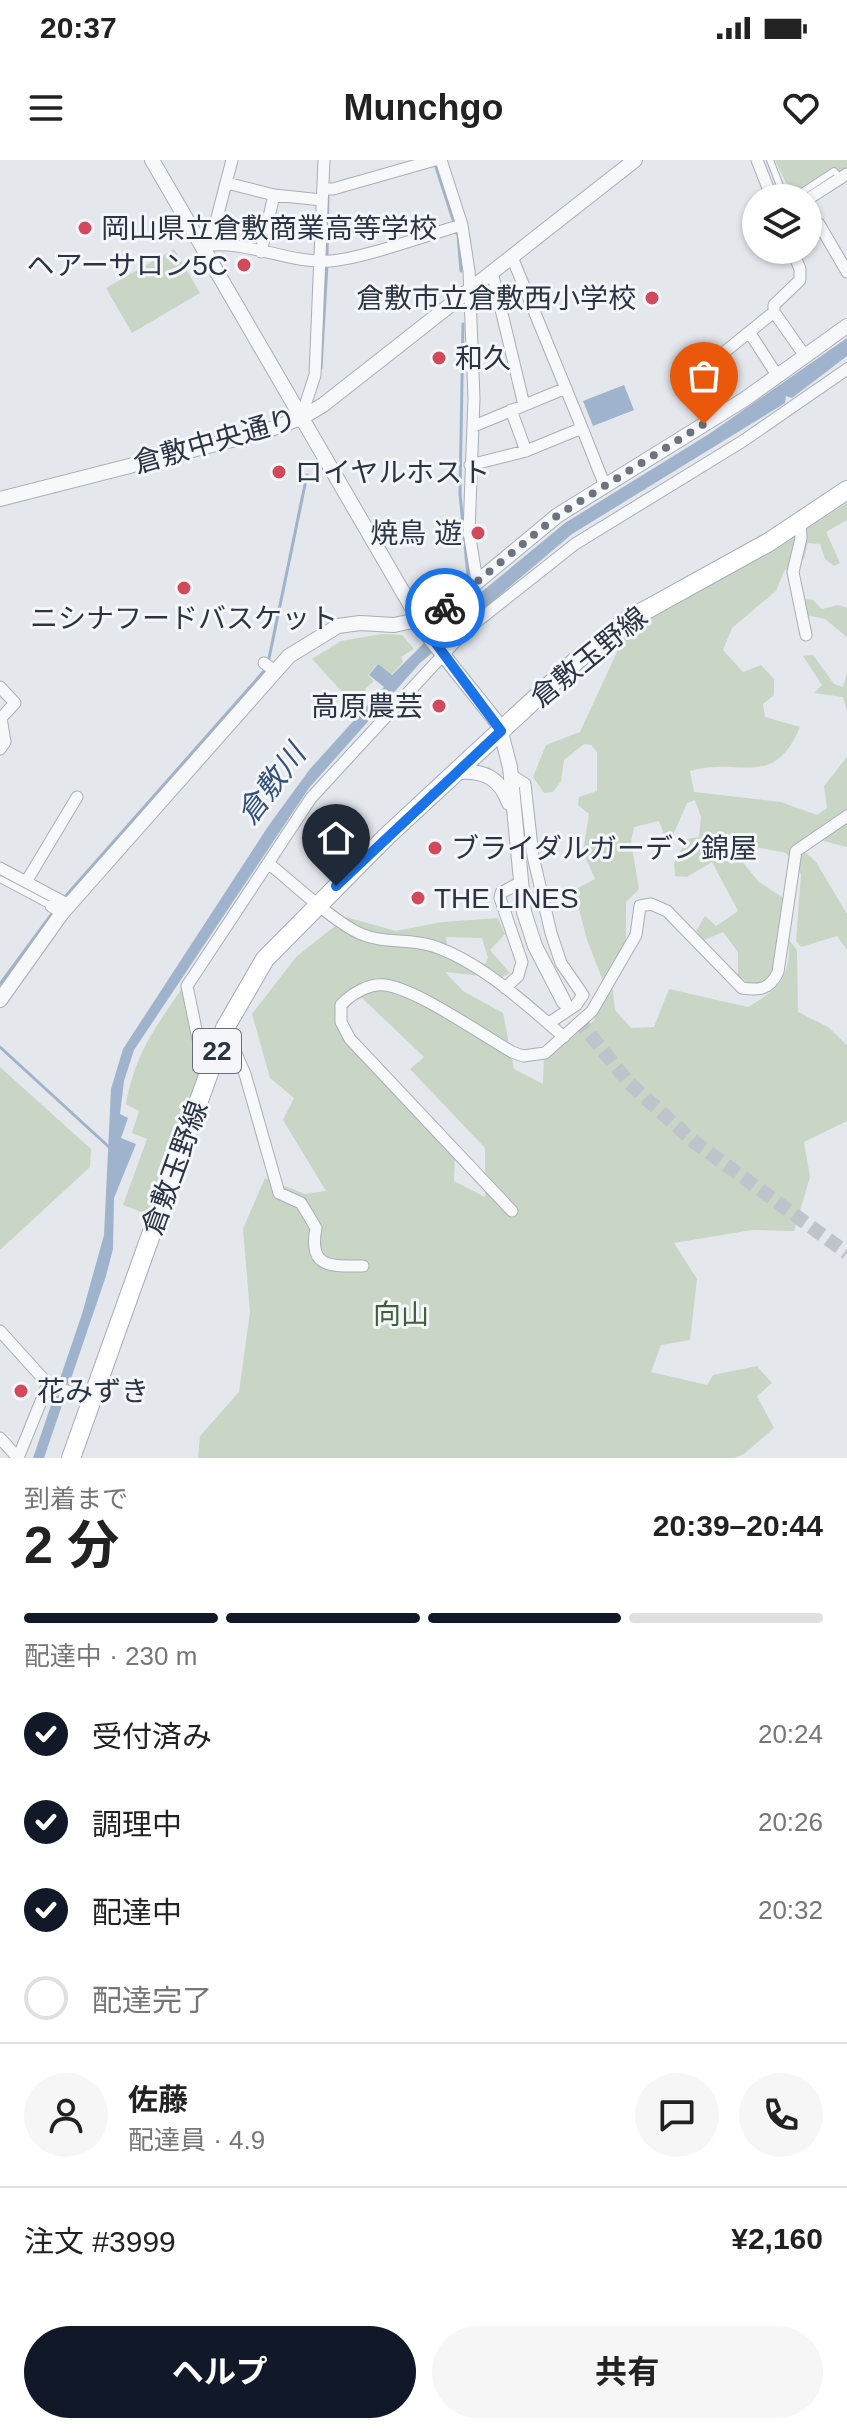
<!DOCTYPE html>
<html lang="ja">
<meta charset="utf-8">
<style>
:root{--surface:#fff;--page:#f6f6f6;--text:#222;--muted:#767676;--line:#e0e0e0;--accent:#111827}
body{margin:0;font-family:Helvetica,"Noto Sans JP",sans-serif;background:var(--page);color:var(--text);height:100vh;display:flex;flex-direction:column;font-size:30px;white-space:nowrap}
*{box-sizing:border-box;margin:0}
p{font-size:26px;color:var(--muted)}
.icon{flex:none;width:44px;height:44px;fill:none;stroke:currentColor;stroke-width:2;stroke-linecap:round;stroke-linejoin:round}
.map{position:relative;height:1298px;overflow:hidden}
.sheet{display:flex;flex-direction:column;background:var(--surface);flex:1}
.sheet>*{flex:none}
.controls{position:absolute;left:742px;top:24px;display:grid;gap:16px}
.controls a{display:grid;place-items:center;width:80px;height:80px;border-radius:50%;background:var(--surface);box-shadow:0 2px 6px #0004;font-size:40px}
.pin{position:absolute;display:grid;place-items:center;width:68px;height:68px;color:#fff;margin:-82px -34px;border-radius:50% 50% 50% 0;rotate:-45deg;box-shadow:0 0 8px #0007}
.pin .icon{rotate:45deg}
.courier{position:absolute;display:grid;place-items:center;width:80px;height:80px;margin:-40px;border:6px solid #1a73e8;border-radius:50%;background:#fff;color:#222;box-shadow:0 2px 10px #0007}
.headline em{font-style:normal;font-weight:700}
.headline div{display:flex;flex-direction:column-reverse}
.headline{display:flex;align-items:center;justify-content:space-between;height:136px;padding:0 24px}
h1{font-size:52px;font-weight:700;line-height:60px}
.bar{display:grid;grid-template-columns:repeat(4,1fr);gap:12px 8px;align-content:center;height:96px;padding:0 24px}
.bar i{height:10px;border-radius:6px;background:var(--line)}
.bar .on{background:var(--accent)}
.bar p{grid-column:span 4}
.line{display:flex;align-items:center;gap:20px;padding:0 24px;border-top:2px solid var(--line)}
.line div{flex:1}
.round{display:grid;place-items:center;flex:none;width:84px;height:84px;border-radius:42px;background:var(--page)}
ol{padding:0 24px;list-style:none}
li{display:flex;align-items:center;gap:24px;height:88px}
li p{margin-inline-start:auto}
li .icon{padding:8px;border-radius:50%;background:var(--accent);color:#fff;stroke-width:4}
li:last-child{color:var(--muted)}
li i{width:44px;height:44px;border:4px solid var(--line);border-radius:50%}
.cta{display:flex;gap:16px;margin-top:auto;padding:16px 24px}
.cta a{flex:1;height:92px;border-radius:48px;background:var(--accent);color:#fff;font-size:32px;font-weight:700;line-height:92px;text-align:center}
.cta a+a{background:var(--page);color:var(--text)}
.status{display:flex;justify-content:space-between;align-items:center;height:56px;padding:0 40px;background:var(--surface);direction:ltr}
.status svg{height:22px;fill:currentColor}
header{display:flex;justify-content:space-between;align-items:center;height:104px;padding:0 24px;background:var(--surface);font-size:36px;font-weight:700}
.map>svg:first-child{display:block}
.green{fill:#c9d6c5;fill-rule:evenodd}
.water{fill:#9fb4cc}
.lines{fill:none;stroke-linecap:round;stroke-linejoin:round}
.stream{stroke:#9fb4cc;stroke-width:3}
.tertiary-tunnel{stroke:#bfc3cb;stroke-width:14;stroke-dasharray:14 7;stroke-linecap:butt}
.service-casing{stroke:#a9aeb7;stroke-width:8}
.minor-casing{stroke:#a9aeb7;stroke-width:13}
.tertiary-casing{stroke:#a9aeb7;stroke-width:16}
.primary-casing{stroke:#a3abb8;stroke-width:20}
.service{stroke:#f7f8fa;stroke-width:6}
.minor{stroke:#f7f8fa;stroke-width:11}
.tertiary{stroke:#f7f8fa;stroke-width:14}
.primary{stroke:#fff;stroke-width:18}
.done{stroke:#6c737f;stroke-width:8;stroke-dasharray:0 14.4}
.route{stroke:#1a73e8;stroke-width:10}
.poi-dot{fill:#d1495b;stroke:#f4f6f9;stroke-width:3}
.labels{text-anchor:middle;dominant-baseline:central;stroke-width:6;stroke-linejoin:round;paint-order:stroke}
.shield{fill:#f4f6f9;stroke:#676e7b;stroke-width:2}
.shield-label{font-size:26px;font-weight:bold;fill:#2b3445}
.poi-label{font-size:28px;fill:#2b3445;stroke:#f4f6f9;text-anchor:start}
.street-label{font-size:28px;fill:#2b3445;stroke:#f4f6f9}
.park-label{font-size:28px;fill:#3f6138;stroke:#f4f6f9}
.water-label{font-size:30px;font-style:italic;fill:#34527a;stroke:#f4f6f9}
</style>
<div class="status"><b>20:37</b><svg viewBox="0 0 49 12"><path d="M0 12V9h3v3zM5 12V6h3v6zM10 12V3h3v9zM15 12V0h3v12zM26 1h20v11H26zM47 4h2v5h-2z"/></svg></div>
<header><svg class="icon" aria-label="menu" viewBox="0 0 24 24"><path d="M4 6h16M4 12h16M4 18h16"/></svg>Munchgo<svg class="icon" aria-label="heart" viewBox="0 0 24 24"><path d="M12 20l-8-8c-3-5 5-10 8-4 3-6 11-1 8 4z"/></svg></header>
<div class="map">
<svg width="847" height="1298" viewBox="0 0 847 1298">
<rect width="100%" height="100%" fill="#e4e7ec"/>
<path class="green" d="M775 0H847V11L839 13 832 8 800 30 790 31Z
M174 89 200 133 132 173 106 128Z
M847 343V360L826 372 840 403 834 406 825 399 820 384 808 383 804 399 784 411 776 431 732 468 723 490 743 512 761 505 774 519V535L763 544 765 557 800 567C773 631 740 596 690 611L694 632 781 642 817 655 827 648 824 626 847 597V687L820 680 804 691 816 702 847 754V790L837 776 801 787 796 781 801 714 786 693 740 684 739 698 759 722 785 739 775 805 763 824 748 823 738 815V792L723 772 704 780 696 771 705 756 716 766 738 751 712 702 687 717 675 716 674 703 687 679 699 677 701 657 695 640 687 643 673 675 665 677 659 661 634 667 631 682 639 729 626 742V782L610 808 615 850 631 868 654 867 669 829 748 847C780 828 790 819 789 780L797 790 798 852 828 867 847 885V961L804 982 810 1017 794 1071 752 1070 674 1083 697 1119 690 1180 661 1185 651 1212 707 1225 713 1215 757 1206 772 1223 757 1236 774 1268 744 1294 734 1298H198L200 1276 239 1232 250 1152 243 1069 265 1018 305 1034 326 1031 283 960 294 938 270 918 252 854 296 797 346 757 396 771 442 762 498 758 505 774 490 790 510 813 500 818 445 812 463 831 503 853 514 909 543 924 544 896 594 861 603 821 587 780 574 730 595 719 583 692 589 654 578 645 579 637 597 631V592L591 585 584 584 564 600 561 621 553 632 544 633 533 617 546 585 580 572 634 455 771 390ZM446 777 482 778 488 798 485 804 448 790ZM362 838 424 897 410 909 485 988V1037L454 1021 455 994 351 887 346 851 352 841Z
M803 439 813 440 822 449 838 445 847 448V477L825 459 798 453Z
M382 474 402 475 414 489 401 497 403 502 391 515 377 504 368 515 374 521 365 529 369 534 356 547 312 499 341 481Z
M813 495 834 524 843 527 847 513V551L843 537 814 533 822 525 803 496Z
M184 825 196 884 207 897 149 1055 123 1045 147 979 132 973 139 951 126 944C136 891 155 869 184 825Z
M0 907 91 989 90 1007 0 1090Z"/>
<path class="water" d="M847 178V196L792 238 786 236 785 243 572 374 420 503 309 628 134 890 124 921 120 954 128 958 121 978 136 984 114 1038 113 1089 106 1116 44 1298H33L82 1154 104 1075 111 929 123 889 269 665 310 609 384 527 369 515 378 504 392 515 445 462 565 363 709 274Z
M624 225 634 250 593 266 583 241Z"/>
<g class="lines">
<path class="stream" d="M435 4 458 75 461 111
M327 96 328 32
M463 164 460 334 468 416
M321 208 327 104
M268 503 307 315
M64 738 265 510
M0 824 54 751
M0 887 109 987"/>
<path class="tertiary-tunnel" d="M564 842 628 922 693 981 847 1093"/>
<g class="service-casing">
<path id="service" d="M770 0 782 31 789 37 799 34 834 11 837 14
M0 719 51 746"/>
</g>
<g class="minor-casing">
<path id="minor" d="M441 0 462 65 469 111 474 238 469 372 477 421
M757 0 772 38
M227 23 274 35 322 40
M323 29H333L435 0
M808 39 847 14
M819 64 847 112
M204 86C245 79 289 104 331 101 365 98 426 75 462 65
M204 86 214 69 232 0
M792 90 800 109V120L774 145V152L805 196
M261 92 274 35
M492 112 524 245
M749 172 777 215
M717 198 774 152
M511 250 526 291
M301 258 315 215 324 0
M474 266 566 228
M582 268 605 326
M470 305 526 291 582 268 512 97
M800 363 801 378 793 412 806 475
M264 503 275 511
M0 527 15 543 1 558 5 582 0 589
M511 615 525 624 533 696 551 773 561 803 583 835 576 845 549 863
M268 703C292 722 335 763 361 774 384 784 409 778 433 786 481 802 526 844 564 877
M0 708 69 745
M26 722 77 637
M51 746 62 753
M505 828 518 816 522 802 500 738 501 733 519 723
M225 868 245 914 279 1033 301 1043 316 1068C308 1109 331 1106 363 1106
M216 894 198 879 187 826 311 638 465 471 575 384 743 281 847 209
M512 1051 350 879 341 862V845C351 834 369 823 385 825 417 829 482 875 512 892L523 896 545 893 592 851 636 775 640 746 651 744 667 751 742 828C760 831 770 829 778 812L796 691 847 656
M0 1171 48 1224 92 1240
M0 1278 18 1298
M18 1298 48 1224"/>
</g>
<g class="tertiary-casing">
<path id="tertiary" d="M152 0 429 477 499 565 510 607 524 752 535 786 564 842
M0 339 263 272 301 258 323 245 635 0
M458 612C484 610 500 618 509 643
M0 840 62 753 289 496 338 466 360 463 394 465 436 456 558 355 745 239 847 166"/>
</g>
<g class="primary-casing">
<path id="primary" d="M71 1298 225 868 265 799 387 676 577 500 626 461 769 382 847 330"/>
</g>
<use href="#service" class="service"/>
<use href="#minor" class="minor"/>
<use href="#tertiary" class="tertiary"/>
<use href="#primary" class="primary"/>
</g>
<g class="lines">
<path class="done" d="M445 448 558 355 704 264"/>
<path class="route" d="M336 726 501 571 420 462 445 448"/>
</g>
<g class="poi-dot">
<circle cx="85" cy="68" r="8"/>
<circle cx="244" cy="105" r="8"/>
<circle cx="652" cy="138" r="8"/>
<circle cx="439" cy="198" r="8"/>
<circle cx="279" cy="312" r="8"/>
<circle cx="478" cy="373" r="8"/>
<circle cx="184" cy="428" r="8"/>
<circle cx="439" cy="546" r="8"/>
<circle cx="435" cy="688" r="8"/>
<circle cx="418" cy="738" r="8"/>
<circle cx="21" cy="1231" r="8"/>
</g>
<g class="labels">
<rect class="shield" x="193" y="869" width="48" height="44" rx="6"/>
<g class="shield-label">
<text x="217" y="891">22</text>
</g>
<g class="poi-label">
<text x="101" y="68">岡山県立倉敷商業高等学校</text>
<text x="228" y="105" text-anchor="end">ヘアーサロン5C</text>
<text x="636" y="138" text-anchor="end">倉敷市立倉敷西小学校</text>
<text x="455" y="198">和久</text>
<text x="295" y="312">ロイヤルホスト</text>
<text x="462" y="373" text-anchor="end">焼鳥 遊</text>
<text x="184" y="458" text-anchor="middle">ニシナフードバスケット</text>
<text x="423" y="546" text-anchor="end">高原農芸</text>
<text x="451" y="688">ブライダルガーデン錦屋</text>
<text x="434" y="738">THE LINES</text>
<text x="37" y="1231">花みずき</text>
</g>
<g class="street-label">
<text transform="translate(215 281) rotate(-16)">倉敷中央通り</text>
<text transform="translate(589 497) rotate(-39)">倉敷玉野線</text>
<text transform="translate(175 1008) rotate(-70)">倉敷玉野線</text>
</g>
<g class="park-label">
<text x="401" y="1154">向山</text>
</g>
<g class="water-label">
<text transform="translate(271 624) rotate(-53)">倉敷川</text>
</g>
</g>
</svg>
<div class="controls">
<a><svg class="icon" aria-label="layers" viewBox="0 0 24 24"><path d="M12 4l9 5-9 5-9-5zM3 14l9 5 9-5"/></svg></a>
</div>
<div class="pin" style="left:704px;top:264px;background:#ea580c"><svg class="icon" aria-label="bag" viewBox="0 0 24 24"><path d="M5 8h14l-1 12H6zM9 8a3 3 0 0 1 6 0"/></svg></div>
<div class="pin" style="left:336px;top:726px;background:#1f2937"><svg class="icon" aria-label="home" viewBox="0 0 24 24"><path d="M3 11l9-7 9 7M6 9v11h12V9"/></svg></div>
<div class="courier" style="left:445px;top:448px"><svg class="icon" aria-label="bike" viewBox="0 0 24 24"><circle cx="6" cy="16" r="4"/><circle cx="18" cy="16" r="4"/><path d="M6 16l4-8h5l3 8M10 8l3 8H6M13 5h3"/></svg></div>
</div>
<section class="sheet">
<div class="headline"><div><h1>2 分</h1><p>到着まで</p></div><em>20:39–20:44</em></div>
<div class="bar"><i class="on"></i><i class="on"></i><i class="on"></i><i></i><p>配達中 · 230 m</p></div>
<ol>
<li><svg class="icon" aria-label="check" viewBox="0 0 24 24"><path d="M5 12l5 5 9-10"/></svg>受付済み<p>20:24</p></li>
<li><svg class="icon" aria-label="check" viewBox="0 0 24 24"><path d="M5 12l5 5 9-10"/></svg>調理中<p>20:26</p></li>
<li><svg class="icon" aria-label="check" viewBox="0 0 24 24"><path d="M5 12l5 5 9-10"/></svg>配達中<p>20:32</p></li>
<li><i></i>配達完了</li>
</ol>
<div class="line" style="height:144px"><a class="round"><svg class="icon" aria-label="person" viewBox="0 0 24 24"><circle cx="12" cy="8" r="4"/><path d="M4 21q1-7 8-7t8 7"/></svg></a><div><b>佐藤</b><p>配達員 · 4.9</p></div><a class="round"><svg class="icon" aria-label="chat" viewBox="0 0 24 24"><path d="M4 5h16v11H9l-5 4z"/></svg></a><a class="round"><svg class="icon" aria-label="phone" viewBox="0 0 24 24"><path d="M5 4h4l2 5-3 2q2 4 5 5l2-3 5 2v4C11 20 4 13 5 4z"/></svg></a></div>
<div class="line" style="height:104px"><div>注文 #3999</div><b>¥2,160</b></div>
<div class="cta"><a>ヘルプ</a><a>共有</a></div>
</section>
